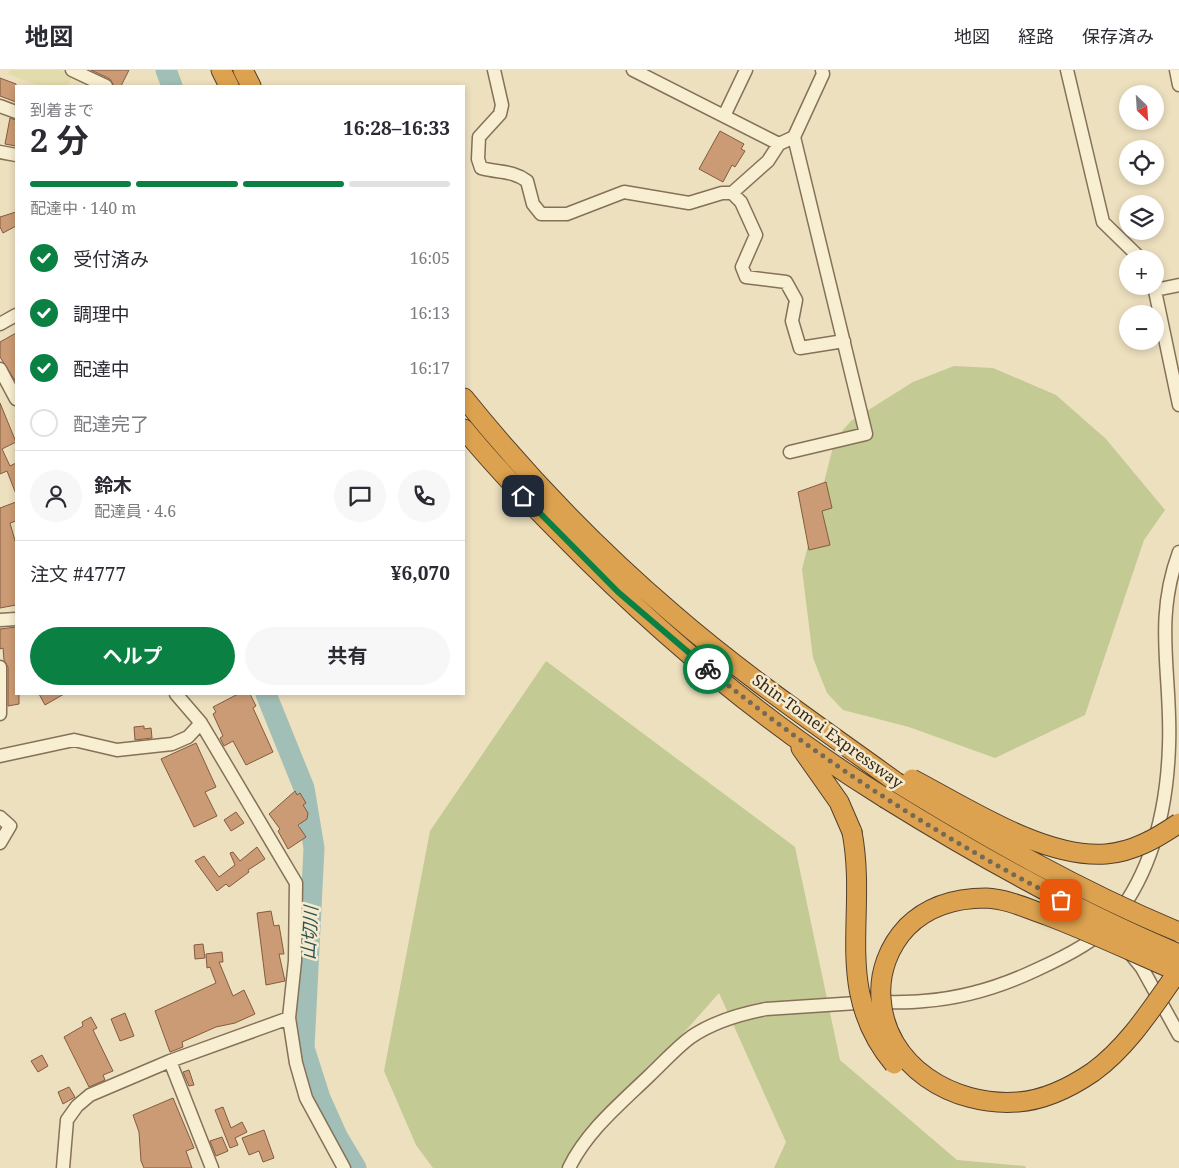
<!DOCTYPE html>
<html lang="ja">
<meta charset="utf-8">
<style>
:root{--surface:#fff;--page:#f7f7f7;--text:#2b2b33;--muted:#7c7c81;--line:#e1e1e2;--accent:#0b8043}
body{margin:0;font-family:"Noto Serif","Noto Sans JP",serif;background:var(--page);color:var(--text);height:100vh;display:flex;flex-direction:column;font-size:19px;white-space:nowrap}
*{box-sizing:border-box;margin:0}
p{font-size:16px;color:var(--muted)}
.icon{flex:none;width:28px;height:28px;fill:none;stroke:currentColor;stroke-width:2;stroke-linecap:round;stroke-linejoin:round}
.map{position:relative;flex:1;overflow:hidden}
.sheet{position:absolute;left:15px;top:15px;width:450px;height:610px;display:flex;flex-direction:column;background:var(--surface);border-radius:0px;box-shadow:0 2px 8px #0003}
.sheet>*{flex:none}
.needle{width:32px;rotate:155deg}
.tools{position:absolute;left:1119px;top:15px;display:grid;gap:10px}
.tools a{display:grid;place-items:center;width:45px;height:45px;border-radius:50%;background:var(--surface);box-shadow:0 2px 8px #0003;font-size:25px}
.pin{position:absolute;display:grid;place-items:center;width:42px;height:42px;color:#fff;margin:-21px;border-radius:10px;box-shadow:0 2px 8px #0006}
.courier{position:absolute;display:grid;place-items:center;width:50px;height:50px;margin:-25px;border:4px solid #0b8043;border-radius:50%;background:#fff;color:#222;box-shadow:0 1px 6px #0007}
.overview em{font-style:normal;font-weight:700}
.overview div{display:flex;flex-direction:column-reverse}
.overview{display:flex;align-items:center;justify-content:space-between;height:85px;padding:0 15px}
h1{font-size:32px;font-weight:700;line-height:38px}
.bar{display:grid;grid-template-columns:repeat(4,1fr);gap:8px 5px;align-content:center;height:60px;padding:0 15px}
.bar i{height:6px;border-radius:4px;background:var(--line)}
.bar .on{background:var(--accent)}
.bar p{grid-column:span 4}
.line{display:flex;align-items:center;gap:12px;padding:0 15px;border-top:1px solid var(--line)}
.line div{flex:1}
.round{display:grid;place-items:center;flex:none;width:52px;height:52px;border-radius:26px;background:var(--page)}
ol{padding:0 15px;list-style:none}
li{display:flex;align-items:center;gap:15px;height:55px}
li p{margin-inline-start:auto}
li .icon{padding:5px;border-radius:50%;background:var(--accent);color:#fff;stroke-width:4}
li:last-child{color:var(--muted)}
li i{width:28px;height:28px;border:2px solid var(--line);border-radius:50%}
.cta{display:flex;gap:10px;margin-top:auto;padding:10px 15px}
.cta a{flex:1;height:58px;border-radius:30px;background:var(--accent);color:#fff;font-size:20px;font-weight:700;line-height:58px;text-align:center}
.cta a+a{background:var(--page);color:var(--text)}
header{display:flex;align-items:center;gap:30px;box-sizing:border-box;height:70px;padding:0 25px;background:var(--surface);border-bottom:1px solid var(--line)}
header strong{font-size:24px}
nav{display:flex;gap:28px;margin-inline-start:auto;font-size:18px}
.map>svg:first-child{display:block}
.farmland{fill:#e2dbac}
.green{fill:#c3ca93}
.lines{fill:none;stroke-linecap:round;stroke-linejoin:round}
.river{stroke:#a2bfb7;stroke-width:21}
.building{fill:#cb9b75;stroke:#845b3e}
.minor-casing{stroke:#857158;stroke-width:15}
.highway-casing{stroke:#533f2c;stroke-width:21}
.minor{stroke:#f8eed2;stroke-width:12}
.highway{stroke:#dda24f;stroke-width:19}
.highway-bridge-casing{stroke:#533f2c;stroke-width:21;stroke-linecap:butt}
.highway-bridge{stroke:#dda24f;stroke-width:19}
.done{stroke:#756955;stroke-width:5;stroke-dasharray:0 9}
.route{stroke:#0b8043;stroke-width:6}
.labels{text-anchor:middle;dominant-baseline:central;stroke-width:5;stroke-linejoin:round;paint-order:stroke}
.street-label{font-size:16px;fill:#35291c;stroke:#f5eace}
.water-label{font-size:18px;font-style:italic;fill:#2b5453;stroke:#f5eace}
</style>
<header>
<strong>地図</strong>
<nav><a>地図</a><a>経路</a><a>保存済み</a></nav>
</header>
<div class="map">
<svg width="1179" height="1098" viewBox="0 0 1179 1098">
<rect width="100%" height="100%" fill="#ede0bf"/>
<path class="farmland" d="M10 0H61L73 6 67 16H40L8 4Z"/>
<path class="green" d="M954 296 993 298 1056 325 1106 369 1165 440 1144 470 1085 645 995 688 909 657 843 640 827 623 813 588 802 499 835 369 851 351 913 312Z
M546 591 795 777 840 990 957 1090 1025 1096 1026 1098H774L786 1072 719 923 578 1082 572 1098H433L416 1075 384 1001 430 761Z"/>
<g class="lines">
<path class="river" d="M166 0 172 16
M266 624 304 718 314 778 304 978 320 1028 337 1066 356 1098"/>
</g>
<path class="building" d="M91 0H129L121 16H114L110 9Z
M0 8 16 14V32L0 26Z
M10 48 16 50V76L5 74Z
M720 61 744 74 741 79 745 81 735 97 732 95 723 112 699 99Z
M16 142V156L3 163 0 157V147Z
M16 263V312L0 287V272Z
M0 333 16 372 2 379 10 396 16 393V424L7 401 0 404Z
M826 412 832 438 822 441 830 475 809 480 798 422Z
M16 432V451L10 453 16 474V535L0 538V438Z
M16 557V624H19V634L8 636V597L4 590 3 578 0 579V559Z
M39 624H64L45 635Z
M238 624H250L256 636 253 638 273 682 246 695 233 671 224 676 220 668 223 666 213 644 216 642 213 637Z
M144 656V659L151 658 152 668 135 670 134 657Z
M196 673 216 717 205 722 217 746 194 757 161 689Z
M295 721 297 725 300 723 306 733 303 735 308 743 307 749 298 755 306 767 288 779 278 761 280 759 269 744Z
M236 742 244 753 231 761 224 750Z
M257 777 265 789 248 800 249 802 229 817 226 814 217 821 195 791 204 786 219 807 235 795 230 783 233 782 240 791Z
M271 841 274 856 279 855 284 884H279L285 911 266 915 257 843Z
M203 874 205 888 195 889 194 875Z
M222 882 223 892H219L233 926 244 920 255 944 235 953 216 957 182 972 183 977 170 982 155 941 216 913 210 897 207 898 206 884Z
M125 943 134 966 120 971 111 949Z
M91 947 97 958 93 960 113 1001 103 1005 105 1010 89 1017 64 967 83 956 82 952Z
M42 985 48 996 38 1002 31 991Z
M189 1000 194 1015 189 1016 183 1002Z
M69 1017 75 1027 63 1034 58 1022Z
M173 1028 194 1078 186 1081 192 1098H144L141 1091 139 1062 133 1045Z
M223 1037 231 1058 242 1052 247 1062 235 1068 238 1075 230 1078 215 1040Z
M264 1060 274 1088 263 1092 259 1081 249 1085 242 1068Z
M222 1067 228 1081 216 1086 210 1071Z"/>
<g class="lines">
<g class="minor-casing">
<path id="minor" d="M72 0 106 16
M494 0 502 35 500 44 479 67 478 89 481 98C499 103 512 100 527 111L533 134 541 144H567L624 122 689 133 722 123H732L741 132 756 165 742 197 746 207 786 212 796 230 792 251 800 278 844 271
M633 0 779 74 794 67
M1067 0 1103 152 1141 189
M1176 0 1179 15
M0 36 16 42
M724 46 746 0
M0 82 16 85
M732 123 768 91 779 74
M1154 216 1179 335
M1155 220 1179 215
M0 254 16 245
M0 299 16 329
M790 382 866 364 794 67 823 4 822 0
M0 550 16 549
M0 597V644
M176 624 201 653 296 813 295 891 289 948 296 993 306 1028 344 1098
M0 686 74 670 117 680 172 674 188 667 201 653
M0 747 10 756 0 773
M1129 882 1142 898 1179 965
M170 991 212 1098
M63 1098 67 1050 77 1036 90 1025 170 991 289 948
M569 1098C587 1061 620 1034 649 1006 663 993 676 978 691 967 713 952 740 944 766 939 801 937 837 934 872 932 889 932 907 933 924 931 964 928 1000 917 1036 900 1058 890 1094 873 1109 855 1152 805 1167 739 1169 676 1172 605 1153 552 1179 482"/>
</g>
<g class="highway-casing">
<path id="highway" d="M221 0 229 16
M243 0 251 16
M464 328C526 405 596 478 672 543 742 604 820 657 896 712
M464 359C494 396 528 431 562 465 659 564 767 655 885 728
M801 678 839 732 852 762"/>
</g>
<use href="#minor" class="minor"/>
<use href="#highway" class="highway"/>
<g class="highway-bridge-casing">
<path id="highway-bridge" d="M912 709C966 737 1044 789 1106 784 1133 782 1157 768 1179 753
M896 712C987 768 1080 821 1179 862
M885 728C980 787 1076 841 1179 884
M852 762C868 846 832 920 894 994
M1179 900C1154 935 1129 976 1093 1002 1071 1017 1045 1030 1018 1032 953 1037 885 996 881 928 879 902 889 876 907 857 928 836 956 828 986 828 1007 829 1026 838 1046 845 1091 862 1135 883 1179 902"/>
</g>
<use href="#highway-bridge" class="highway-bridge"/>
</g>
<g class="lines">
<path class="done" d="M708 599C817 688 936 765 1061 830"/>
<path class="route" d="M523 426 618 522 708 599"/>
</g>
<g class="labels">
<g class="street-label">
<text transform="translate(828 661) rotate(36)">Shin-Tomei Expressway</text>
</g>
<g class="water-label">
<text transform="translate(309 863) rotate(-87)">山切川</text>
</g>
</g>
</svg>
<div class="tools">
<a><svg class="needle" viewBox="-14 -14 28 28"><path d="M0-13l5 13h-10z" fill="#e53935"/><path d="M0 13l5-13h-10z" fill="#7c7c81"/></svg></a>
<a><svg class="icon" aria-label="locate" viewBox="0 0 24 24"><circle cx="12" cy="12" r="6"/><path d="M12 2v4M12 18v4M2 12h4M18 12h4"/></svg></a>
<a><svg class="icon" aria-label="layers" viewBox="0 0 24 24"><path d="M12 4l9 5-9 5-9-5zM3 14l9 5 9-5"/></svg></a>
<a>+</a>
<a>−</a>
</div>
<div class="pin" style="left:1061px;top:830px;background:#ea580c"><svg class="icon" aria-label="bag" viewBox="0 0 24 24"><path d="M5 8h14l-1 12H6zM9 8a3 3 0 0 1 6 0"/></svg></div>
<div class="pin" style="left:523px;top:426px;background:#1f2937"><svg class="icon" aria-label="home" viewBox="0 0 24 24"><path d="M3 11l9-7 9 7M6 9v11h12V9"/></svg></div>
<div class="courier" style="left:708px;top:599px"><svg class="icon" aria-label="bike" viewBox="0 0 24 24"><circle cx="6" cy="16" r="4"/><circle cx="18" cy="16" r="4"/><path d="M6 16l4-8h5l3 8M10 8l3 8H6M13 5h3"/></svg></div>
<section class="sheet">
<div class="overview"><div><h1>2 分</h1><p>到着まで</p></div><em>16:28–16:33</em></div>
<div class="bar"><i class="on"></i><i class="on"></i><i class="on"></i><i></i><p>配達中 · 140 m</p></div>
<ol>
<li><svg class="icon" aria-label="check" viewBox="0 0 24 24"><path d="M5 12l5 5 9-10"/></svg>受付済み<p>16:05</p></li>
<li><svg class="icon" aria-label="check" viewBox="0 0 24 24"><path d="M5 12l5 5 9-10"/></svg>調理中<p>16:13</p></li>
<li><svg class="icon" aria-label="check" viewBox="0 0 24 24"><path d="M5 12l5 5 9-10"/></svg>配達中<p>16:17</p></li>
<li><i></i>配達完了</li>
</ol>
<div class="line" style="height:90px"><a class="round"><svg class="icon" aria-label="person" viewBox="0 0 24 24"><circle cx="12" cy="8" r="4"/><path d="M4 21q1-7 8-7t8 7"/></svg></a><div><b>鈴木</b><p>配達員 · 4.6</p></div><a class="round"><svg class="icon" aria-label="chat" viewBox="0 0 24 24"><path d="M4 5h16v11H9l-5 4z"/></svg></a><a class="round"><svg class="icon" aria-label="phone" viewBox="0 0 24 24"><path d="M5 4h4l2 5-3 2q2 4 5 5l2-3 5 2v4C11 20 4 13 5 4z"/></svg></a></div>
<div class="line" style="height:65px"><div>注文 #4777</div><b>¥6,070</b></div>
<div class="cta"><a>ヘルプ</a><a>共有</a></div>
</section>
</div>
